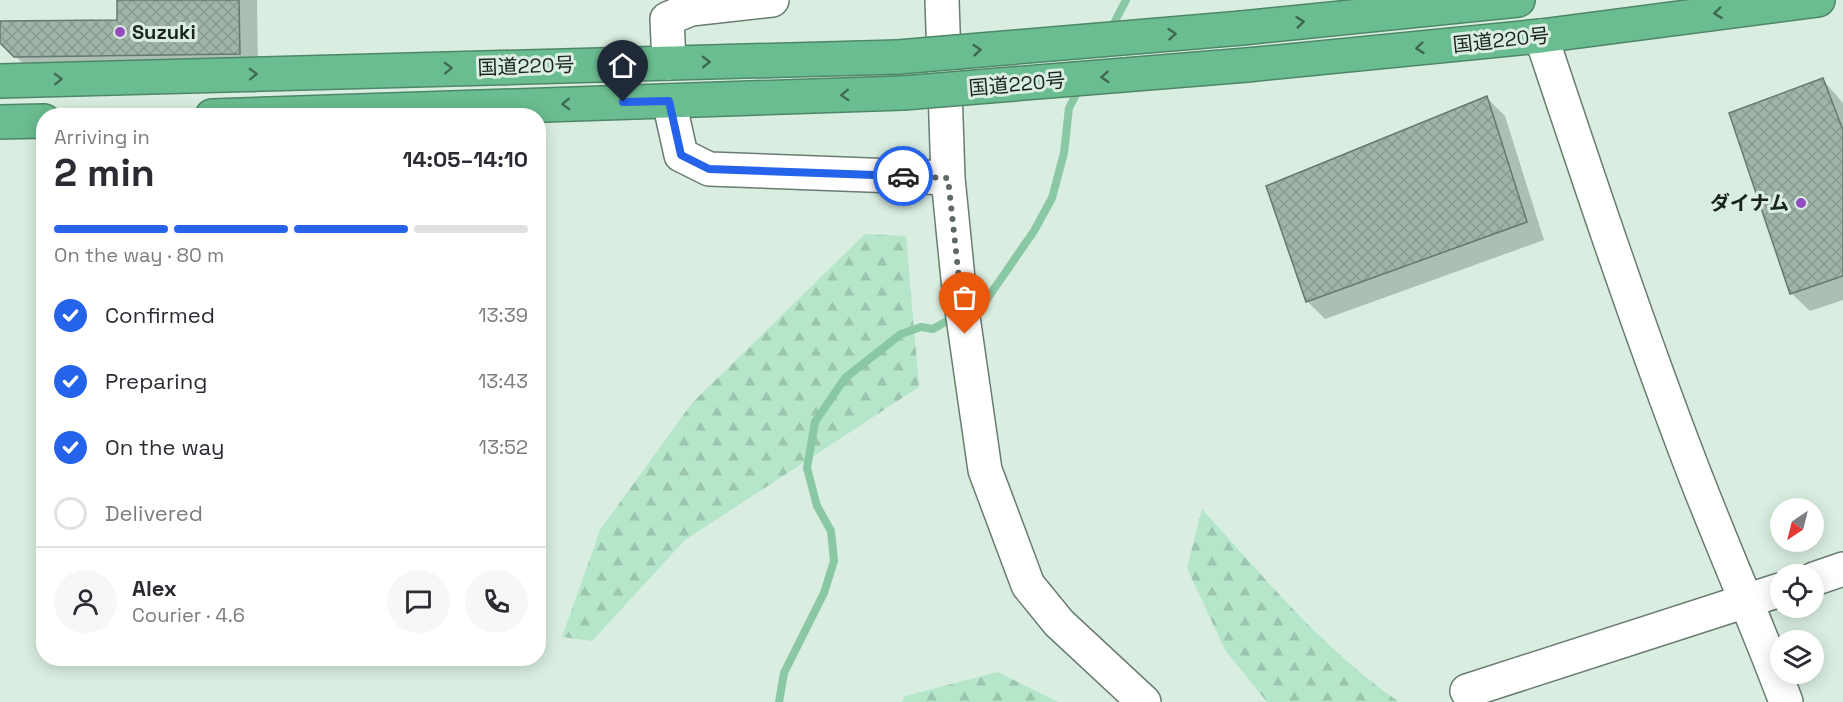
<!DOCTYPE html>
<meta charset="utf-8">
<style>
:root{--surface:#fff;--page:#f7f7f7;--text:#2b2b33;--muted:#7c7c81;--line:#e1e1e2;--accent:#2563eb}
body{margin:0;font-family:"Space Grotesk","Noto Sans JP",sans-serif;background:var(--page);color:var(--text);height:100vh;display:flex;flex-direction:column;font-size:22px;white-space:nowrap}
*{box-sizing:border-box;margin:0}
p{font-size:20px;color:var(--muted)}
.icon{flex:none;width:33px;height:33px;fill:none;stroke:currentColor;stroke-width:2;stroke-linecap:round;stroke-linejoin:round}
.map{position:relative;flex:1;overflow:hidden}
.panel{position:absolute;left:36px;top:108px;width:510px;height:558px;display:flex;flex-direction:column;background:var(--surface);border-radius:24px;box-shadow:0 3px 15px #0003}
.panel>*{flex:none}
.needle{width:39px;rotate:215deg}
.tools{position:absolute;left:1770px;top:498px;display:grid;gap:12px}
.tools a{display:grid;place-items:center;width:54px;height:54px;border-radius:50%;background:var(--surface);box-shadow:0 3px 15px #0003;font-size:30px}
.pin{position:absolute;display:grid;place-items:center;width:51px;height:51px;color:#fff;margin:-62px -26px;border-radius:50% 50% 50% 0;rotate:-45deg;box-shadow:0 0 6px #0007}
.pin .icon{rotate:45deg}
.courier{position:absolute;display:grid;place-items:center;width:60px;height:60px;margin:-30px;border:4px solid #2563eb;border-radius:50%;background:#fff;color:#222;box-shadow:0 2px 8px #0007}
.head em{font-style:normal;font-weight:700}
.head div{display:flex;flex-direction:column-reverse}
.head{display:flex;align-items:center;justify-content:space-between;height:102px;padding:0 18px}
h1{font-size:39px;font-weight:700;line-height:45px}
.bar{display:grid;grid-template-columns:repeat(4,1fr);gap:9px 6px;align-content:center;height:72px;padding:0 18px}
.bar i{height:8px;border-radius:4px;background:var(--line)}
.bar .active{background:var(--accent)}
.bar p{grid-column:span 4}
.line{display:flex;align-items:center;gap:15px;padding:0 18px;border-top:2px solid var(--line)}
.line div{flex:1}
.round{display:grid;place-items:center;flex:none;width:63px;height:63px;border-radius:32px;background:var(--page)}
ol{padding:0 18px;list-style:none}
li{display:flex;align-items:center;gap:18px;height:66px}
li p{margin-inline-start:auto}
li .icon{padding:6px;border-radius:50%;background:var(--accent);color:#fff;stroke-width:4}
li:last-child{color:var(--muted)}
li i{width:33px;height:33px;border:3px solid var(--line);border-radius:50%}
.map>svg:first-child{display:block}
.forest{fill:url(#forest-firs)}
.shadow{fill:#0003}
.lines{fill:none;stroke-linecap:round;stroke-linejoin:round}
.stream{stroke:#8ac7a4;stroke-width:8}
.building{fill:url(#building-cross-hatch);stroke:#67796e;stroke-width:1.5}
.minor-casing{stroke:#6a7c71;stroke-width:36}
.highway-casing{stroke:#4e8768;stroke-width:36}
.minor{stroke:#fff;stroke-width:33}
.highway{stroke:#6abd90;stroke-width:33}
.highway-bridge-casing{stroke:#4e8768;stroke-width:36;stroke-linecap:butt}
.highway-bridge{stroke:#6abd90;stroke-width:33}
.oneway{stroke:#3f6851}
.done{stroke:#5e6a62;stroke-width:6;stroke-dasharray:0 10.8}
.route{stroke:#2563eb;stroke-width:8}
.poi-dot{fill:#904cc0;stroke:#d9eee1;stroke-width:2}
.labels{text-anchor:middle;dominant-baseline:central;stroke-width:6;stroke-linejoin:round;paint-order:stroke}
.poi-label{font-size:20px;font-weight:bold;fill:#1b231e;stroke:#d9eee1;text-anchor:start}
.street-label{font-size:20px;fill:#1b231e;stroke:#d9eee1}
</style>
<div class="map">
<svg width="1843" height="702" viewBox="0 0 1843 702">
<defs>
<pattern id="forest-firs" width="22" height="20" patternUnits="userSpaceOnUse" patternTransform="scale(1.5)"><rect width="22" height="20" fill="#b5e6c9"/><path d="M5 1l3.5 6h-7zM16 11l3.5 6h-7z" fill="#9bc5ac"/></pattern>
<pattern id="building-cross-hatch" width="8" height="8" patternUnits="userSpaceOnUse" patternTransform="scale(1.5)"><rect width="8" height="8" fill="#a1b4a8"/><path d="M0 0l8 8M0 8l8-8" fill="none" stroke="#8a9a90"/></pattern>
</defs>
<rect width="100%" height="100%" fill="#d9eee1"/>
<path class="forest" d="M865 234 906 236 919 387 685 540 592 641 562 637 600 530 692 403Z
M1202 509C1263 576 1323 650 1399 702H1267L1225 650 1187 568Z
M998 672 1058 702H902L905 696Z"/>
<path class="shadow" d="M118 0H257L258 71 34 74 0 41V23L119 21Z
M1823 80 1843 103V300L1810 311 1791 293Z
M1487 98 1505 116 1544 240 1325 319 1307 301Z"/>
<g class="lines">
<path class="stream" d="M1110 31 1126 0
M968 309 987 299 1034 231 1052 198 1064 153 1069 108 1080 87
M779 702 784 673 824 593 834 561 831 531 817 506 807 468 815 422 845 378 901 334 921 327 933 329 954 317"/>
</g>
<path class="building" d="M117 0H239L240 54 14 57 0 43V21L117 20Z
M1823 78 1843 130V276L1790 294 1729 113Z
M1487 96 1527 222 1306 302 1266 186Z"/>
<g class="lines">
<g class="minor-casing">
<path id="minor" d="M942 0 948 178 959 289 985 470 1028 585 1059 623 1144 702
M1541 36C1588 177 1635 318 1688 457 1719 539 1755 619 1786 702
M669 63 667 19 691 9 772 0
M669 101 681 155 709 169 948 178
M1814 579 1843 569
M1467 691 1780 590"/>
</g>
<g class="highway-casing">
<path id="highway" d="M1242 28 1518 0
M1247 65 1541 36 1818 0
M0 81 898 57
M212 116 903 93
M0 122 44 121"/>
</g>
<use href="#minor" class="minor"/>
<use href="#highway" class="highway"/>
<g class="highway-bridge-casing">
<path id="highway-bridge" d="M898 57 1242 28
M903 93 1247 65"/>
</g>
<use href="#highway-bridge" class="highway-bridge"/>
</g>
<defs><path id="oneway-chevron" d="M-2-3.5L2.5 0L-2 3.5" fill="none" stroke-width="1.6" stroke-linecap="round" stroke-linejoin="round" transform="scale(1.5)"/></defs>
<g class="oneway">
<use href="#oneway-chevron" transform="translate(1718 13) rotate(173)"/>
<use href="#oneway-chevron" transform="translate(1300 22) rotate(-6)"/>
<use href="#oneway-chevron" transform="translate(1172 34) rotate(-5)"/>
<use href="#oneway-chevron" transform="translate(1420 48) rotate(174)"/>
<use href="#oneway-chevron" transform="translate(977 50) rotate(-5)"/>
<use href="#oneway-chevron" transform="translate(706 62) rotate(-1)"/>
<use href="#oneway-chevron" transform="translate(448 68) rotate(-2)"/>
<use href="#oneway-chevron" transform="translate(253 74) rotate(-2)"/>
<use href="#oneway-chevron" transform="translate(1105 77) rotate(175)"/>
<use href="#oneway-chevron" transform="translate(58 79) rotate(-2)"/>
<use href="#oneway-chevron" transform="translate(845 95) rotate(178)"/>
<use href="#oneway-chevron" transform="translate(566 104) rotate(178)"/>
</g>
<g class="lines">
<path class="done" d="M903 176 948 178 965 334"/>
<path class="route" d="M623 102 669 101 681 155 709 169 903 176"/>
</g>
<g class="poi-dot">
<circle cx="120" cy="32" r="6"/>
<circle cx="1801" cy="203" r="6"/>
</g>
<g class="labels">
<g class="poi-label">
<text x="132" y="32">Suzuki</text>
<text x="1789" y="203" text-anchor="end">ダイナム</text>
</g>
<g class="street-label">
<text transform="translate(1501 40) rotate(-6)">国道220号</text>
<text transform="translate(526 66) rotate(-2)">国道220号</text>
<text transform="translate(1017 84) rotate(-5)">国道220号</text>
</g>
</g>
</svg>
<div class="tools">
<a><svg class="needle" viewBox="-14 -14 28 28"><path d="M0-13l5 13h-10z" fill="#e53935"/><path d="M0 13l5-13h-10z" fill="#7c7c81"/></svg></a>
<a><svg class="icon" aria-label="locate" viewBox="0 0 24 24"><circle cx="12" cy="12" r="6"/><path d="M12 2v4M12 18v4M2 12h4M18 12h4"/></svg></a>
<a><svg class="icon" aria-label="layers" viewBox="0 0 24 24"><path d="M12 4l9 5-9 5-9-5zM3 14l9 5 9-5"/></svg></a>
</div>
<div class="pin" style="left:965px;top:334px;background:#ea580c"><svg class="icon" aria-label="bag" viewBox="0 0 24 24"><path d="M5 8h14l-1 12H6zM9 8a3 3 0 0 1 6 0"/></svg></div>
<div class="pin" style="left:623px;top:102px;background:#1f2937"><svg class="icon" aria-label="home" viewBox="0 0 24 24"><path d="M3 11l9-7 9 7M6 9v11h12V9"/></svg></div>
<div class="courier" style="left:903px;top:176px"><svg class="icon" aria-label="car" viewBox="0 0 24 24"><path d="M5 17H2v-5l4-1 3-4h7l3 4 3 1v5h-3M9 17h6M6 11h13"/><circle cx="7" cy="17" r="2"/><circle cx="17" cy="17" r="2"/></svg></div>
<section class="panel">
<div class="head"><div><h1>2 min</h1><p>Arriving in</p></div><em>14:05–14:10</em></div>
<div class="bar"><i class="active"></i><i class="active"></i><i class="active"></i><i></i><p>On the way · 80 m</p></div>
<ol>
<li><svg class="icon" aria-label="check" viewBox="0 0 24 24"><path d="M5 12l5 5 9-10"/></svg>Confirmed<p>13:39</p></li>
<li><svg class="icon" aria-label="check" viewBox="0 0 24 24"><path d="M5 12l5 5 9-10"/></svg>Preparing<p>13:43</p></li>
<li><svg class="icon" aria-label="check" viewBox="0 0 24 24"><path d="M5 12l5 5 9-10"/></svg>On the way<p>13:52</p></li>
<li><i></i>Delivered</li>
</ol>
<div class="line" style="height:108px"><a class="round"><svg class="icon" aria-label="person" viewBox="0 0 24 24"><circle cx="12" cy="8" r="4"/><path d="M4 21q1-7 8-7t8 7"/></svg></a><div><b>Alex</b><p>Courier · 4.6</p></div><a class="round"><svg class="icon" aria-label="chat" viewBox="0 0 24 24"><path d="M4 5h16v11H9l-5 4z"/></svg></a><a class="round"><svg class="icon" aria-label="phone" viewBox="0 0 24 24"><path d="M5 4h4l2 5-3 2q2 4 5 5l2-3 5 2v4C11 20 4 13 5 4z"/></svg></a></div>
</section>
</div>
